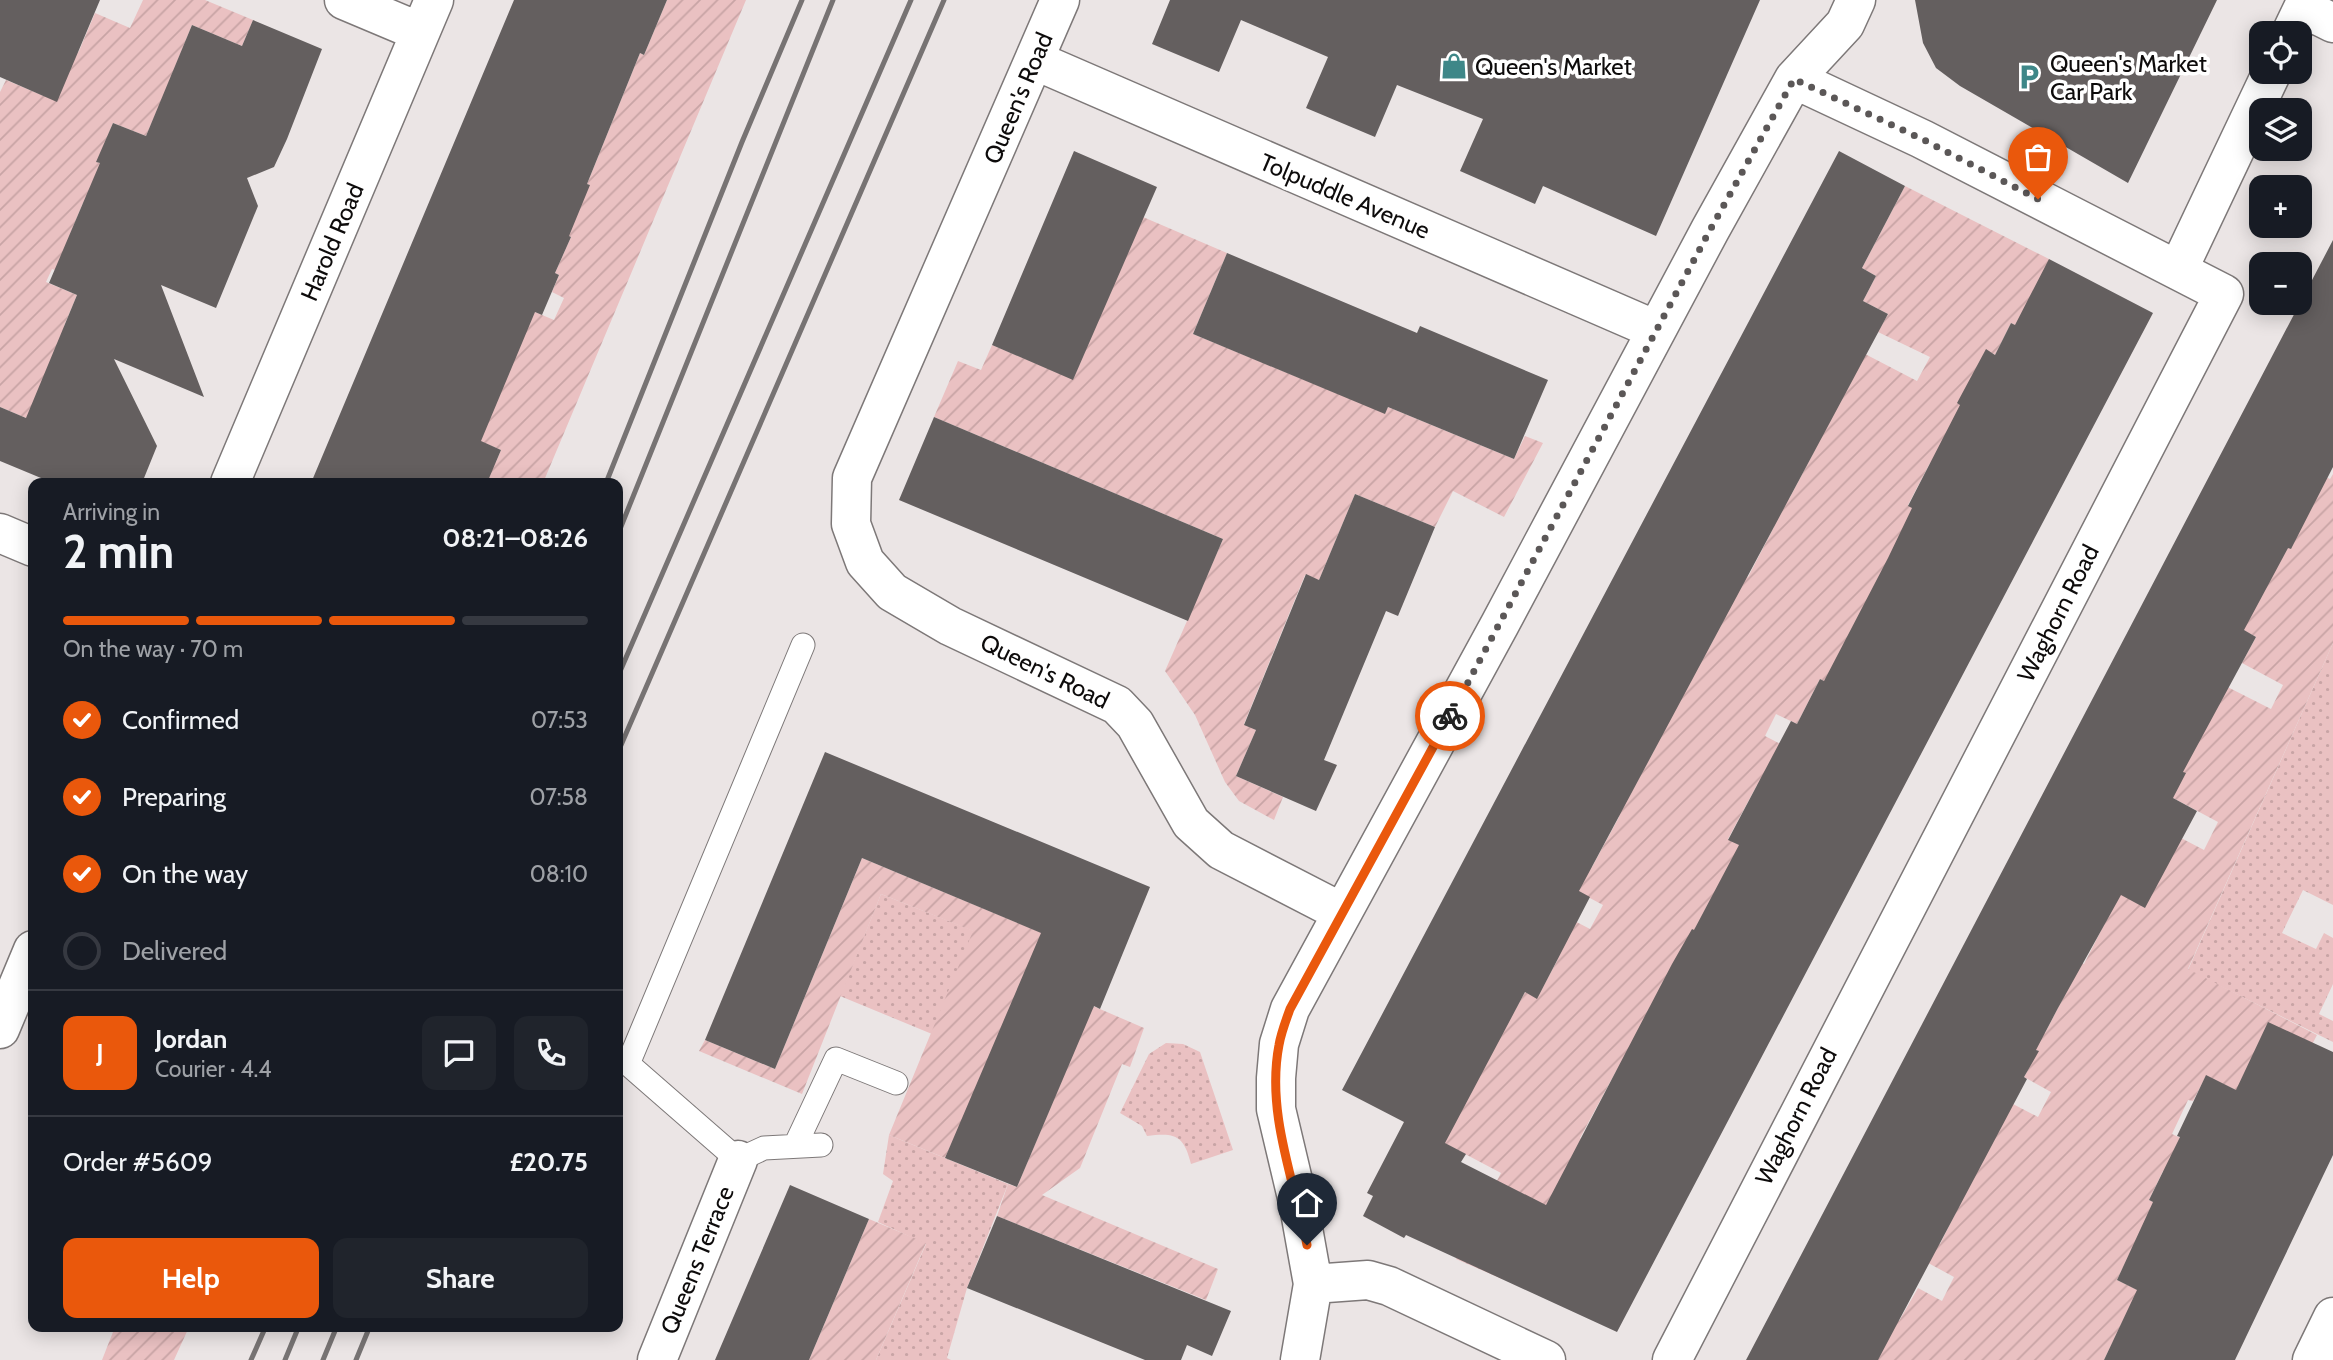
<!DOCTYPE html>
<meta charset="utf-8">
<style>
:root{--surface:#171b24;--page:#20242c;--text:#f1f3f6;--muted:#9ea1a6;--line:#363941;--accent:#ea580c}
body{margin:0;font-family:Cabin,sans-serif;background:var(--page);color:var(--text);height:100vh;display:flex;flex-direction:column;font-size:26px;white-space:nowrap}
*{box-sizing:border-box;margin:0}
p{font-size:23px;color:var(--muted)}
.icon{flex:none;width:38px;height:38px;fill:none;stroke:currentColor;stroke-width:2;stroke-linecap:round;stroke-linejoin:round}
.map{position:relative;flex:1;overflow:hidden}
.drawer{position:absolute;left:28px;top:478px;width:595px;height:854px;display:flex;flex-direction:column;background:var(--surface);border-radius:14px;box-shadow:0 4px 18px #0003}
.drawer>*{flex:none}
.fabs{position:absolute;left:2249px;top:21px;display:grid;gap:14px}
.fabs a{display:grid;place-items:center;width:63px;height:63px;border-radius:14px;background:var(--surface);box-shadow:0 4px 18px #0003;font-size:35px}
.pin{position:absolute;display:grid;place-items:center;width:60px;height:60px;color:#fff;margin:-72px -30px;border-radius:50% 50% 50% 0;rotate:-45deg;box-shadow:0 0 7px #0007}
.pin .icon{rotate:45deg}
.courier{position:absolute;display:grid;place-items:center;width:70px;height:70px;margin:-35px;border:5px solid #ea580c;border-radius:50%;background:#fff;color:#222;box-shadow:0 2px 9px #0007}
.overview em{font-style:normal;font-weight:800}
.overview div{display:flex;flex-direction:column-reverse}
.overview{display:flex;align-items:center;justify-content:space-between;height:119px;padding:0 35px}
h1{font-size:46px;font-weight:800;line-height:52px}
.bar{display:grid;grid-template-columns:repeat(4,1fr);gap:10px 7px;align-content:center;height:84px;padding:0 35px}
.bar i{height:9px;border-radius:5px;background:var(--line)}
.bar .current{background:var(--accent)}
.bar p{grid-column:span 4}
.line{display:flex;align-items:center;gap:18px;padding:0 35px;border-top:2px solid var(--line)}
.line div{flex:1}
.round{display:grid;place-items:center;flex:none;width:74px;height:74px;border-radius:14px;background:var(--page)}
ol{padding:0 35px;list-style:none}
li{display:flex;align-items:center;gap:21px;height:77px}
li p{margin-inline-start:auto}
li .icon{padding:7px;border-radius:50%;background:var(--accent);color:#fff;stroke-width:4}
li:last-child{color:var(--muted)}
li i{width:38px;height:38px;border:4px solid var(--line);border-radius:50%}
.cta{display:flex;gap:14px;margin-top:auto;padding:14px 35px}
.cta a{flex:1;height:80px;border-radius:14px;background:var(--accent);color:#fff;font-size:28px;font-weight:800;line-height:80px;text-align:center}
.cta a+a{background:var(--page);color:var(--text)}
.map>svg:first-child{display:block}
.grass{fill:url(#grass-dots)}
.garden{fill:url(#garden-furrows)}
.building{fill:#645f5f}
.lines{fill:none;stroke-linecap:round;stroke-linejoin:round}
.lane-casing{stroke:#7d7878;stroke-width:25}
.street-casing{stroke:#7d7878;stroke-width:41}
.lane{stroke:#fff;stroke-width:23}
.street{stroke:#fff;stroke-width:38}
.rail{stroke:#777373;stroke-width:5}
.done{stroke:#5b5757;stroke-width:7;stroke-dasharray:0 12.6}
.route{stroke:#ea580c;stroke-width:9}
.labels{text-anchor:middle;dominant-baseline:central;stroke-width:7;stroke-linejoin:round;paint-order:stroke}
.poi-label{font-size:24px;fill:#0d0b0b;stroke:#fff;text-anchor:start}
.street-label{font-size:24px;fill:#0d0b0b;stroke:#fff}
</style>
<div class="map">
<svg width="2333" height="1360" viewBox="0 0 2333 1360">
<defs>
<pattern id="grass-dots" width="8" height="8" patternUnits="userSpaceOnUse" patternTransform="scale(1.75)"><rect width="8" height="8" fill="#eac1c2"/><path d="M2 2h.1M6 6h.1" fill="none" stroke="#c8a4a5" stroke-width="1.8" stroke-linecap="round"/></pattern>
<pattern id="garden-furrows" width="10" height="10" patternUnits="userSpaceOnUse" patternTransform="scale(1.75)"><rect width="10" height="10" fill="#eac1c2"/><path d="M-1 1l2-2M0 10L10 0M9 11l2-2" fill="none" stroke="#c8a4a5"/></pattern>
</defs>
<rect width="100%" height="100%" fill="#ebe5e5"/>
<path class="grass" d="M2333 643V905L2303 890 2282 933 2316 949 2324 933 2333 938V984L2319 1014 2333 1021V1042L2188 970Z
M881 894 974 931 932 1034 840 996Z
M1166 1043 1183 1044 1200 1052 1233 1150 1191 1164C1184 1136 1176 1132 1147 1136L1142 1126 1120 1113 1149 1054Z
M889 1135 1008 1184 967 1288 947 1358 951 1360H876L926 1244 878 1222 893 1181 883 1174Z"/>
<path class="garden" d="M143 0H205L253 20 242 46 192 25 166 89 215 110 161 101 146 136 113 123 97 162 104 165 82 205 66 244 69 275 52 269 46 282 77 295 64 326 118 348 78 440 0 407V92L6 80 44 96 79 51 95 13 130 28Z
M667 0H746L543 483H463L496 462 501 450 458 432 492 294 554 320 564 298 552 292 559 275 555 273 571 237 498 206 590 185 587 184 640 53 644 55Z
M1905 186 2049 259 2056 347 2011 323 1995 355 1986 350 1974 373 2026 400 1930 463 1908 505 1959 533 1831 685 1820 679 1797 724 1776 714 1765 736 1786 747 1812 814 1757 785 1728 839 1760 856 1737 886 1615 1073 1580 1138 1603 1150 1518 1248 1502 1279 1456 1259 1501 1173 1414 1127 1514 1012 1525 992 1537 998 1557 961 1565 916 1590 929 1603 905 1528 865 1592 867 1619 817 1572 792 1585 767 1632 791 1657 745 1660 623 1709 648 1735 598 1699 551 1748 577 1774 527 1739 473 1789 499 1817 446V329L1917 381 1930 357 1878 332 1888 314 1863 301 1876 276 1862 268Z
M1143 217 1227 253 1193 334 1385 413 1388 407 1514 459 1525 436 1543 443 1504 517 1453 491 1435 527 1355 494 1319 580 1305 575 1244 724 1256 730 1236 776 1283 797 1274 820 1239 801 1225 782 1195 715 1165 671 1223 539 934 417 958 361 981 370 992 345 1073 379Z
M2293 460 2330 479 2333 474V643L2188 969 2317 1035 2278 1110 2206 1076 2193 1101 2188 1100 2172 1134 2249 1170 2189 1184 2163 1171 2149 1200 2219 1234 2150 1211 2117 1280 2182 1311 2131 1304 2104 1360H1826L1858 1300 1899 1321 1918 1288 1942 1301 1954 1277 1884 1239 1940 1244 1967 1190V1080L2038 1117 2051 1092 2024 1077 2038 1051 1994 1028 2045 1033 2076 973 2039 941 2084 964 2110 913 2112 802 2204 850 2218 822 2173 798 2139 750 2184 665 2271 709 2283 685 2242 663 2256 637 2212 613 2255 531 2291 549Z
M862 858 1047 935 945 1158 889 1135 973 931 881 894 802 1094 699 1051 705 1040 775 1069Z
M1093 1006 1144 1028 1130 1067 1122 1064 1080 1168 1042 1195 1218 1269 1206 1300 997 1216 1008 1184 1017 1187Z
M869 1219 926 1243 876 1360H809Z
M102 1327H189L174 1360H102L113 1332Z"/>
<path class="building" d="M0 0H100L57 102 0 77Z
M514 0H667L644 55 640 53 587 184 590 185 569 236 571 237 555 273 559 275 542 315 535 312 481 441 501 450 487 483H311Z
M1170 0H1760L1656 236 1543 186 1535 204 1460 171 1483 119 1397 85 1375 137 1306 108 1328 57 1241 20 1219 72 1152 44Z
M1915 0H2217L2128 183 1960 86 1936 68 1923 43Z
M253 20 322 49 287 139 274 167 247 178 258 206 216 308 161 285 204 397 114 359 157 446 142 483H53L0 461V407L26 418 77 295 49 283 100 163 96 162 113 123 146 136 192 25 242 46Z
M1074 151 1157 187 1073 380 992 345Z
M1839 151 1905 186 1862 268 1876 276 1863 301 1888 314 1579 891 1590 897 1537 999 1525 992 1445 1143 1466 1154 1461 1162 1546 1205 1672 964 1692 929 1694 930 1739 845 1728 840 1791 721 1797 724 1820 679 1824 681 1888 558 1912 508 1908 506 1960 405 1957 403 1986 349 1995 355 2011 323 2015 325 2049 259 2153 313 1617 1332 1406 1235 1404 1238 1363 1216 1373 1196 1367 1193 1404 1122 1342 1090Z
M2333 240V467L2291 549 2288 548 2244 630 2256 637 2183 772 2186 773 2173 798 2197 811 2145 908 2121 895 2058 1008 2036 1050 2039 1051 2024 1077 2027 1079 1878 1360H1746Z
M1227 253 1417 333 1420 326 1548 380 1514 459 1388 407 1385 414 1193 334Z
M934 417 1223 539 1188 621 899 500Z
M1355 494 1435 527 1398 616 1386 611 1324 760 1337 765 1316 811 1236 776 1256 730 1244 725 1306 574 1319 580Z
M825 752 1150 887 1100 1009 1094 1006 1017 1187 945 1158 1041 933 862 858 775 1069 705 1040Z
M2268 1022 2333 1052V1155L2235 1360H2104L2137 1290 2117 1280 2153 1202 2149 1200 2180 1137 2177 1136 2206 1075 2236 1090Z
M790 1185 869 1219 809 1360H715Z
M997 1216 1231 1311 1212 1356 1187 1345 1181 1360H1145L967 1288Z"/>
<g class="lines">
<g class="lane-casing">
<path id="lane" d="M803 645 628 1064 738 1160 764 1148 821 1145
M795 1146 836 1059 896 1083"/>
</g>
<g class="street-casing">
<path id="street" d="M344 0 420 32
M1060 0 852 478 851 524 865 562 892 592 950 626 1117 705 1135 724 1191 823 1221 850 1341 912
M2291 33 2303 8 2333 23
M1034 60 1656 330
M2178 270 2272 72
M230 483 434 0
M0 533 33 547
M0 1029 33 950
M1313 1284 1368 1280 1389 1286 1546 1360
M657 1360 738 1160
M1300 1360 1313 1284 1299 1206 1276 1109V1078L1279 1044 1290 1009 1500 624 1710 230 1794 79 1845 24 1856 0
M1672 1360 2224 294 1922 139 1794 79
M2312 1360 2333 1317"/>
</g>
<use href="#lane" class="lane"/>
<use href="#street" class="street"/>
<path class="rail" d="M606 483 742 142 802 0
M618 534 833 0
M618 676 911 0
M618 752 944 0
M251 1360 266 1326
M285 1360 299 1326
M323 1360 337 1326
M356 1360 370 1326"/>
</g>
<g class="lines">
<path class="done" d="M1450 716 1710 230 1794 79 1922 139 2038 199"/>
<path class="route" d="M1307 1245C1294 1180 1266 1112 1279 1045 1281 1033 1286 1020 1290 1009L1450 716"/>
</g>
<defs>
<g id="shop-bare" transform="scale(2.1)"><path d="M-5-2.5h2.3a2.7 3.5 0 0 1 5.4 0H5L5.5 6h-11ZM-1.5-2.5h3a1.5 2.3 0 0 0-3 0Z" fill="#3e8788" stroke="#fff" stroke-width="2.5" paint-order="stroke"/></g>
<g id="parking-bare" transform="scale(2.1)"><path d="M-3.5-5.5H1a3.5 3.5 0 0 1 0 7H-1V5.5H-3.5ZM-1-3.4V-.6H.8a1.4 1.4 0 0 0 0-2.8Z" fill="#3e8788" stroke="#fff" stroke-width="2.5" paint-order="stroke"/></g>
</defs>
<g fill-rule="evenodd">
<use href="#shop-bare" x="1454" y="66"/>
<use href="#parking-bare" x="2029" y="77"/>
</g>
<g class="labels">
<g class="poi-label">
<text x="2050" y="63">Queen's Market<tspan x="2050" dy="28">Car Park</tspan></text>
<text x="1475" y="66">Queen's Market</text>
</g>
<g class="street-label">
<text transform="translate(1018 98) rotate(-67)">Queen's Road</text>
<text transform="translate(1345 196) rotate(23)">Tolpuddle Avenue</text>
<text transform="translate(332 242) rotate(-67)">Harold Road</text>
<text transform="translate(2058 613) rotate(-63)">Waghorn Road</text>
<text transform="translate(1045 671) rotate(26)">Queen's Road</text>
<text transform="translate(1796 1116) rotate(-63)">Waghorn Road</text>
<text transform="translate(697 1260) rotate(-68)">Queens Terrace</text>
</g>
</g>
</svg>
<div class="fabs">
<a><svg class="icon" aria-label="locate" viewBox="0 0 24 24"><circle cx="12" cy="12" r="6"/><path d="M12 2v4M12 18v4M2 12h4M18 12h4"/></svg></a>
<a><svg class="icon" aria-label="layers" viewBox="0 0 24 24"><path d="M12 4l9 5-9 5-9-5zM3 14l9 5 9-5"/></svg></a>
<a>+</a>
<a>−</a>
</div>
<div class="pin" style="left:2038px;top:199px;background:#ea580c"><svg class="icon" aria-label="bag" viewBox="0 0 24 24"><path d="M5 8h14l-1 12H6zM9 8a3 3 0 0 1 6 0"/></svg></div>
<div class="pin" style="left:1307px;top:1245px;background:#1f2937"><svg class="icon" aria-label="home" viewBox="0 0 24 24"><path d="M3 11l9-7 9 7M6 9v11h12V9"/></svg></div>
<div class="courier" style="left:1450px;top:716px"><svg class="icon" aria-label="bike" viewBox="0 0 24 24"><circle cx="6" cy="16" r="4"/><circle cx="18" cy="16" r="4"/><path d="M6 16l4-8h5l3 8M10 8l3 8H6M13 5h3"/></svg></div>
<section class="drawer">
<div class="overview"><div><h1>2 min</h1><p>Arriving in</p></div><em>08:21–08:26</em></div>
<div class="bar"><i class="current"></i><i class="current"></i><i class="current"></i><i></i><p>On the way · 70 m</p></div>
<ol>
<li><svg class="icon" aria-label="check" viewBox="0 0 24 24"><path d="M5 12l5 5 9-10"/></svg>Confirmed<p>07:53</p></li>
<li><svg class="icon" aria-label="check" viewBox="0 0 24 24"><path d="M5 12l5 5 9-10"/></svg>Preparing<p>07:58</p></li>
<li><svg class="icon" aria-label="check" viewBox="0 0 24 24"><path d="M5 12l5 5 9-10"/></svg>On the way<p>08:10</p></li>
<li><i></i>Delivered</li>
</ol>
<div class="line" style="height:126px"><b class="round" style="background:var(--accent);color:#fff">J</b><div><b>Jordan</b><p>Courier · 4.4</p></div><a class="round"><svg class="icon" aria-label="chat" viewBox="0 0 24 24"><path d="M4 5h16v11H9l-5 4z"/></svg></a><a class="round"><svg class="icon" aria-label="phone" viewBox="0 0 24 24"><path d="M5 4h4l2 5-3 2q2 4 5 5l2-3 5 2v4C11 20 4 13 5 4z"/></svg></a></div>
<div class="line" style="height:91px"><div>Order #5609</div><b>£20.75</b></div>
<div class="cta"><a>Help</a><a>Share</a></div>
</section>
</div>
